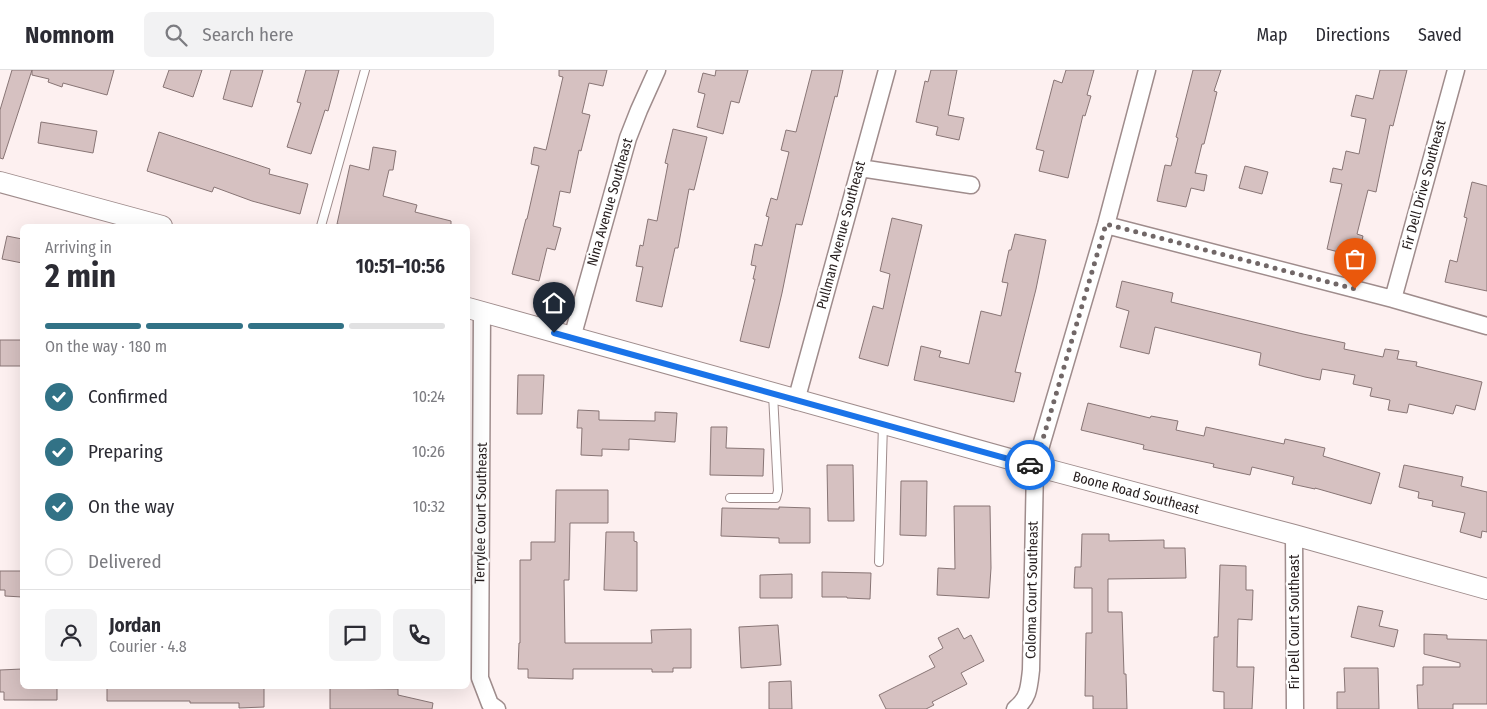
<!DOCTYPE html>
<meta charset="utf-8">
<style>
:root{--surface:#fff;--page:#f2f2f3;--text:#2b2b33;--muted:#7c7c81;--line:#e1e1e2;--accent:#327286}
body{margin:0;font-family:"Fira Sans Condensed",sans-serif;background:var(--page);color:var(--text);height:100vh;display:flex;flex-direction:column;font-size:19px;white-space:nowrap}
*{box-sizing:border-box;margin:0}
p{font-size:16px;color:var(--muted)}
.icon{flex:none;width:28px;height:28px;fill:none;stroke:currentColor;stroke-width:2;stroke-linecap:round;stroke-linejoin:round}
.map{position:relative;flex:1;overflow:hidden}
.drawer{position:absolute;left:20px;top:154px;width:450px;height:465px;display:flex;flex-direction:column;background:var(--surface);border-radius:8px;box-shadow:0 5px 20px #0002}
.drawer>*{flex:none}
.pin{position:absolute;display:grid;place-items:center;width:42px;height:42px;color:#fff;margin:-51px -21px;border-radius:50% 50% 50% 0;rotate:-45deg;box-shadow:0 0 5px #0007}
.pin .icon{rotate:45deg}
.courier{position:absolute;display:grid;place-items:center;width:50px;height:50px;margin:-25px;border:4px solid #1a73e8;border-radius:50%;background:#fff;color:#222;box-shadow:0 1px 6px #0007}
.overview em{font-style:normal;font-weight:700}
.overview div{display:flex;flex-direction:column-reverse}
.overview{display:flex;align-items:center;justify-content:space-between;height:85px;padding:0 25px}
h1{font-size:32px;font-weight:700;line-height:38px}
.bar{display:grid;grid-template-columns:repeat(4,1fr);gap:8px 5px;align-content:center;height:60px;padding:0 25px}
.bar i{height:6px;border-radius:4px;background:var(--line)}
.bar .selected{background:var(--accent)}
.bar p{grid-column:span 4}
.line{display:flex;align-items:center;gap:12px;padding:0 25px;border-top:1px solid var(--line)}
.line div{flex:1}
.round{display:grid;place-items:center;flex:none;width:52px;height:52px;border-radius:8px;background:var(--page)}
ol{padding:0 25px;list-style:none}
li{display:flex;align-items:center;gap:15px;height:55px}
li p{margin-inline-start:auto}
li .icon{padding:5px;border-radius:50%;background:var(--accent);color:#fff;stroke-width:4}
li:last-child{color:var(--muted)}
li i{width:28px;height:28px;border:2px solid var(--line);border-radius:50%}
header{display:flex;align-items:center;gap:30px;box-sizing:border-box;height:70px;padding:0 25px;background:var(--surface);border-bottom:1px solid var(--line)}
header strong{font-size:24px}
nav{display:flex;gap:28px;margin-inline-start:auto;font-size:18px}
.search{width:350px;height:45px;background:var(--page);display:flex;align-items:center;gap:12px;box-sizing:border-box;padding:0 18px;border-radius:8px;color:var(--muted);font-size:19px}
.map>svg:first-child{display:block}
.building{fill:#d6c1c1;stroke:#887575}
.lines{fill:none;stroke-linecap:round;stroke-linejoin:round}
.service-casing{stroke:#9f8c8c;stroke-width:10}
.minor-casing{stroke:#9f8c8c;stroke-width:19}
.tertiary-casing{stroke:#9f8c8c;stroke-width:22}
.service{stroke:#fff;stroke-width:8}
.minor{stroke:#fff;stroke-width:16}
.tertiary{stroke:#fff;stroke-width:20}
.done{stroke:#716767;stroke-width:5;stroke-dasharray:0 9}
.route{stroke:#1a73e8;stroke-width:6}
.labels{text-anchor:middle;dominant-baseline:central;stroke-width:4.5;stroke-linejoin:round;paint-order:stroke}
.street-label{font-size:14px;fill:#251d1d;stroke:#fff}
</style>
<header>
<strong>Nomnom</strong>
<div class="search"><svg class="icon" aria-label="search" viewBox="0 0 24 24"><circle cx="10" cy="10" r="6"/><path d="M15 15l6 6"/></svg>Search here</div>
<nav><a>Map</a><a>Directions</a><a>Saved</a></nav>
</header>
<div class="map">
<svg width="1487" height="639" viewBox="0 0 1487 639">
<rect width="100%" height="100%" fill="#fdf0f0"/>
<path class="building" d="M12 0H32L3 89 0 88V40Z
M32 0H114L107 25 63 13 62 17 48 12 49 9 32 5Z
M169 0H202L193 27 163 17Z
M231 0H263L252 37 223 29Z
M306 0H339L328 41 325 40 311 84 287 77 301 33 297 32Z
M559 0H607L603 16 589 13 582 43 590 45 581 81 579 80 570 123 560 121 553 156 561 158 555 180 547 178 539 211 512 204 526 149H527L539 96 531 94 534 77 546 80 563 7 559 6Z
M716 0H748L739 33 731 31 723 64 697 57 705 24 698 22 703 3 715 6Z
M812 0H843L837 27 835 26 802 155 796 154 782 223 769 278 740 271 755 209H753L756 196 751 195 755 174 762 176 769 147 766 146 771 128 777 130 789 82 781 80 786 60 796 62Z
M931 0H957L948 45 964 48 959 70 936 65 938 57 916 52 925 11 928 12Z
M1066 0H1094L1087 25 1091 26 1085 46 1083 45 1068 108 1039 101 1044 81 1036 79 1054 10 1062 13Z
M1193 0H1221L1214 21 1217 22 1204 74H1202L1195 103 1207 105 1204 121 1191 118 1186 137 1157 131 1165 95 1171 96 1178 68 1176 67Z
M1380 0H1407L1393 56 1390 55 1376 122 1368 120 1357 164 1363 166 1358 187 1327 179 1342 114 1330 112 1333 98 1342 100 1346 81 1359 84 1366 49 1351 46 1356 25 1373 29Z
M41 52 97 61 93 83 38 73Z
M673 59 707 67 694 120 689 119 678 178H675L662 237 636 231 643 197 636 196 640 175 643 176 648 149 657 151 668 94 665 93Z
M159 62 270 99 269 104 308 114 300 144 252 131 214 117 212 122 147 101Z
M373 77 396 81 393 100H389L383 126 417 135 415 142 451 151V156H348L337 154 350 95 369 100Z
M1245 96 1268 102 1262 124 1239 118Z
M1472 112 1487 116V221L1445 212 1450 190 1457 192 1467 148 1464 147Z
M892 148 922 155 888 296 859 288 873 236 883 239 890 204 880 201Z
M1015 164 1046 170 1036 219 1015 302 1021 303 1014 332 914 310 921 276 941 281 939 287 969 294 981 241 1001 246 1008 213 1002 212 1009 180H1011Z
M7 166 22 169V193L2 189Z
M1122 211 1173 223 1171 232 1303 264 1345 273 1344 279 1383 287 1385 279 1399 281 1397 289 1417 292 1416 296 1482 312 1475 340 1456 335 1453 344 1409 334 1407 343 1388 340 1390 330 1370 326 1372 318 1353 314 1355 305 1322 299 1320 310 1305 307 1259 295 1261 283 1155 257 1149 284 1120 277 1129 241 1116 237Z
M0 270H22V296H0Z
M518 305H544L542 344H517Z
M1088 333 1150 348 1151 346 1178 351 1176 360 1204 366 1206 357 1284 374 1285 369 1325 378 1323 386 1380 403 1371 434 1315 418V419L1292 414 1294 407 1252 397 1250 405 1213 397 1214 394 1143 379 1144 375 1081 360Z
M578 340 599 341V350L655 351V342L677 343 675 372 629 369V380L602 379V386L581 385 582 358H577Z
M711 357H727L726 378 764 379 763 406 710 405Z
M827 395H853L854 451H828Z
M1404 395 1463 407 1461 416 1487 422V462L1482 461 1481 468 1460 462 1465 443 1432 436 1433 431 1418 428 1419 422 1399 417Z
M901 411H927L926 466 900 465Z
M556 420H608V453H570L569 510H564L565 573H652L651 560 691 559V598H673V602H652V599H573V609L528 608V599H518L519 573H520V490H531V472H555Z
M954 436H990L991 498 989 528 937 525 938 498 955 499Z
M779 437 810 438V473H779V468L721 466 722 438 779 439Z
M606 462H634V471L637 472V521L604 520Z
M1082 464H1109V471L1164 470V478H1185L1186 508 1108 509V542H1122L1124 604H1126L1127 639H1093V626H1085L1086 563H1092V518H1074L1075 497H1081Z
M1220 495 1246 496V520H1253L1252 550 1238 549 1237 597H1254L1252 639H1224V622L1213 621 1214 567H1218Z
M0 501H22V527L5 526V520H0Z
M822 502 871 503 870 529 847 528V527H822Z
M792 504V528H760V505Z
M1358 536 1383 541 1379 556 1398 560 1394 577 1351 567Z
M778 555 781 595 741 598 739 557Z
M958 558 964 569 971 565 984 591 961 603 967 614 932 632 934 635 926 639H886L879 625 935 597 929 586 943 578 938 568Z
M1424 564 1447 565V569L1487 570V634H1453V639H1418L1417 615H1423V597H1460V593L1424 584Z
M1344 598H1378L1379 639H1337V622H1345Z
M22 599V616H57V630H4V622H0V600Z
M791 611 792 639H769V612Z
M107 616H264V637L239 638V633H190V631H107Z
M330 618 398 619V625L433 633 432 639H330Z"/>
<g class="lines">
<g class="service-casing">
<path id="service" d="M321 156 365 0
M730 428H776L778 421 773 324
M879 492 883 354"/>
</g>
<g class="minor-casing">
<path id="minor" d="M860 98 971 115
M1106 155 1393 229 1487 256
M1393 229 1456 0
M482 242 480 608 490 634 497 639
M572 268 628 68 639 40 657 0
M796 331 887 0
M1294 465 1295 639
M1015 639C1029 628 1029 617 1031 600L1035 396 1106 155 1147 0"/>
</g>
<g class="tertiary-casing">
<path id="tertiary" d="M0 112 162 156
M468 238 1035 396 1294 465 1487 519"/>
</g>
<use href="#service" class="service"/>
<use href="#minor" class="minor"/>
<use href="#tertiary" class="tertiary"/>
</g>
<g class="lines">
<path class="done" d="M1030 395 1035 396 1106 154 1355 219"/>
<path class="route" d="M554 263 1030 395"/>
</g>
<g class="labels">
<g class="street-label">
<text transform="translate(1424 115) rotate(-75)">Fir Dell Drive Southeast</text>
<text transform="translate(610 132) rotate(-74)">Nina Avenue Southeast</text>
<text transform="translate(841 165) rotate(-75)">Pullman Avenue Southeast</text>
<text transform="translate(1136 423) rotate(15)">Boone Road Southeast</text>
<text transform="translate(481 443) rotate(-89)">Terrylee Court Southeast</text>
<text transform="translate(1032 520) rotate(-89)">Coloma Court Southeast</text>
<text transform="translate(1294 552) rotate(-90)">Fir Dell Court Southeast</text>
</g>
</g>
</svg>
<div class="pin" style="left:1355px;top:219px;background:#ea580c"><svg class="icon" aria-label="bag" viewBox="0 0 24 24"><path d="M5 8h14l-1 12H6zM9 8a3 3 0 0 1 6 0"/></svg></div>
<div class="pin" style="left:554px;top:263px;background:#1f2937"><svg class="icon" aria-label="home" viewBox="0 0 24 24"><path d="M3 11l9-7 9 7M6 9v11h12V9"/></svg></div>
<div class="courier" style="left:1030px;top:395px"><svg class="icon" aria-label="car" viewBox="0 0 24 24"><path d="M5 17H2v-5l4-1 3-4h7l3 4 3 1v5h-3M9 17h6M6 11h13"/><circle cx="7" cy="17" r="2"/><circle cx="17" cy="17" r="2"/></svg></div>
<section class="drawer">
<div class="overview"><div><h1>2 min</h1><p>Arriving in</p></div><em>10:51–10:56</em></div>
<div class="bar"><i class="selected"></i><i class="selected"></i><i class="selected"></i><i></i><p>On the way · 180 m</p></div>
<ol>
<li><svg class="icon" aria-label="check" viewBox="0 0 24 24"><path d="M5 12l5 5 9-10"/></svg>Confirmed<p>10:24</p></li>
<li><svg class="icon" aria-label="check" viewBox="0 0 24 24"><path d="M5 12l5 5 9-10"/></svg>Preparing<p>10:26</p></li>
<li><svg class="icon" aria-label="check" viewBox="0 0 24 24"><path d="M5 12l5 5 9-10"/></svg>On the way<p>10:32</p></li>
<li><i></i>Delivered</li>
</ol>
<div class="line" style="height:90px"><a class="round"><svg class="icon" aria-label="person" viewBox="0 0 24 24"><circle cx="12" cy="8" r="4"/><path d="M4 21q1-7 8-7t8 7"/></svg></a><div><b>Jordan</b><p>Courier · 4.8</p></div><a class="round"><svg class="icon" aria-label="chat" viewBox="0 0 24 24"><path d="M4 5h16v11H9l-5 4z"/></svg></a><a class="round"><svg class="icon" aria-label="phone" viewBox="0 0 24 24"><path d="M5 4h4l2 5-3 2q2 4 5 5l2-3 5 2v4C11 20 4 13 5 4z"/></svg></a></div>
</section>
</div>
